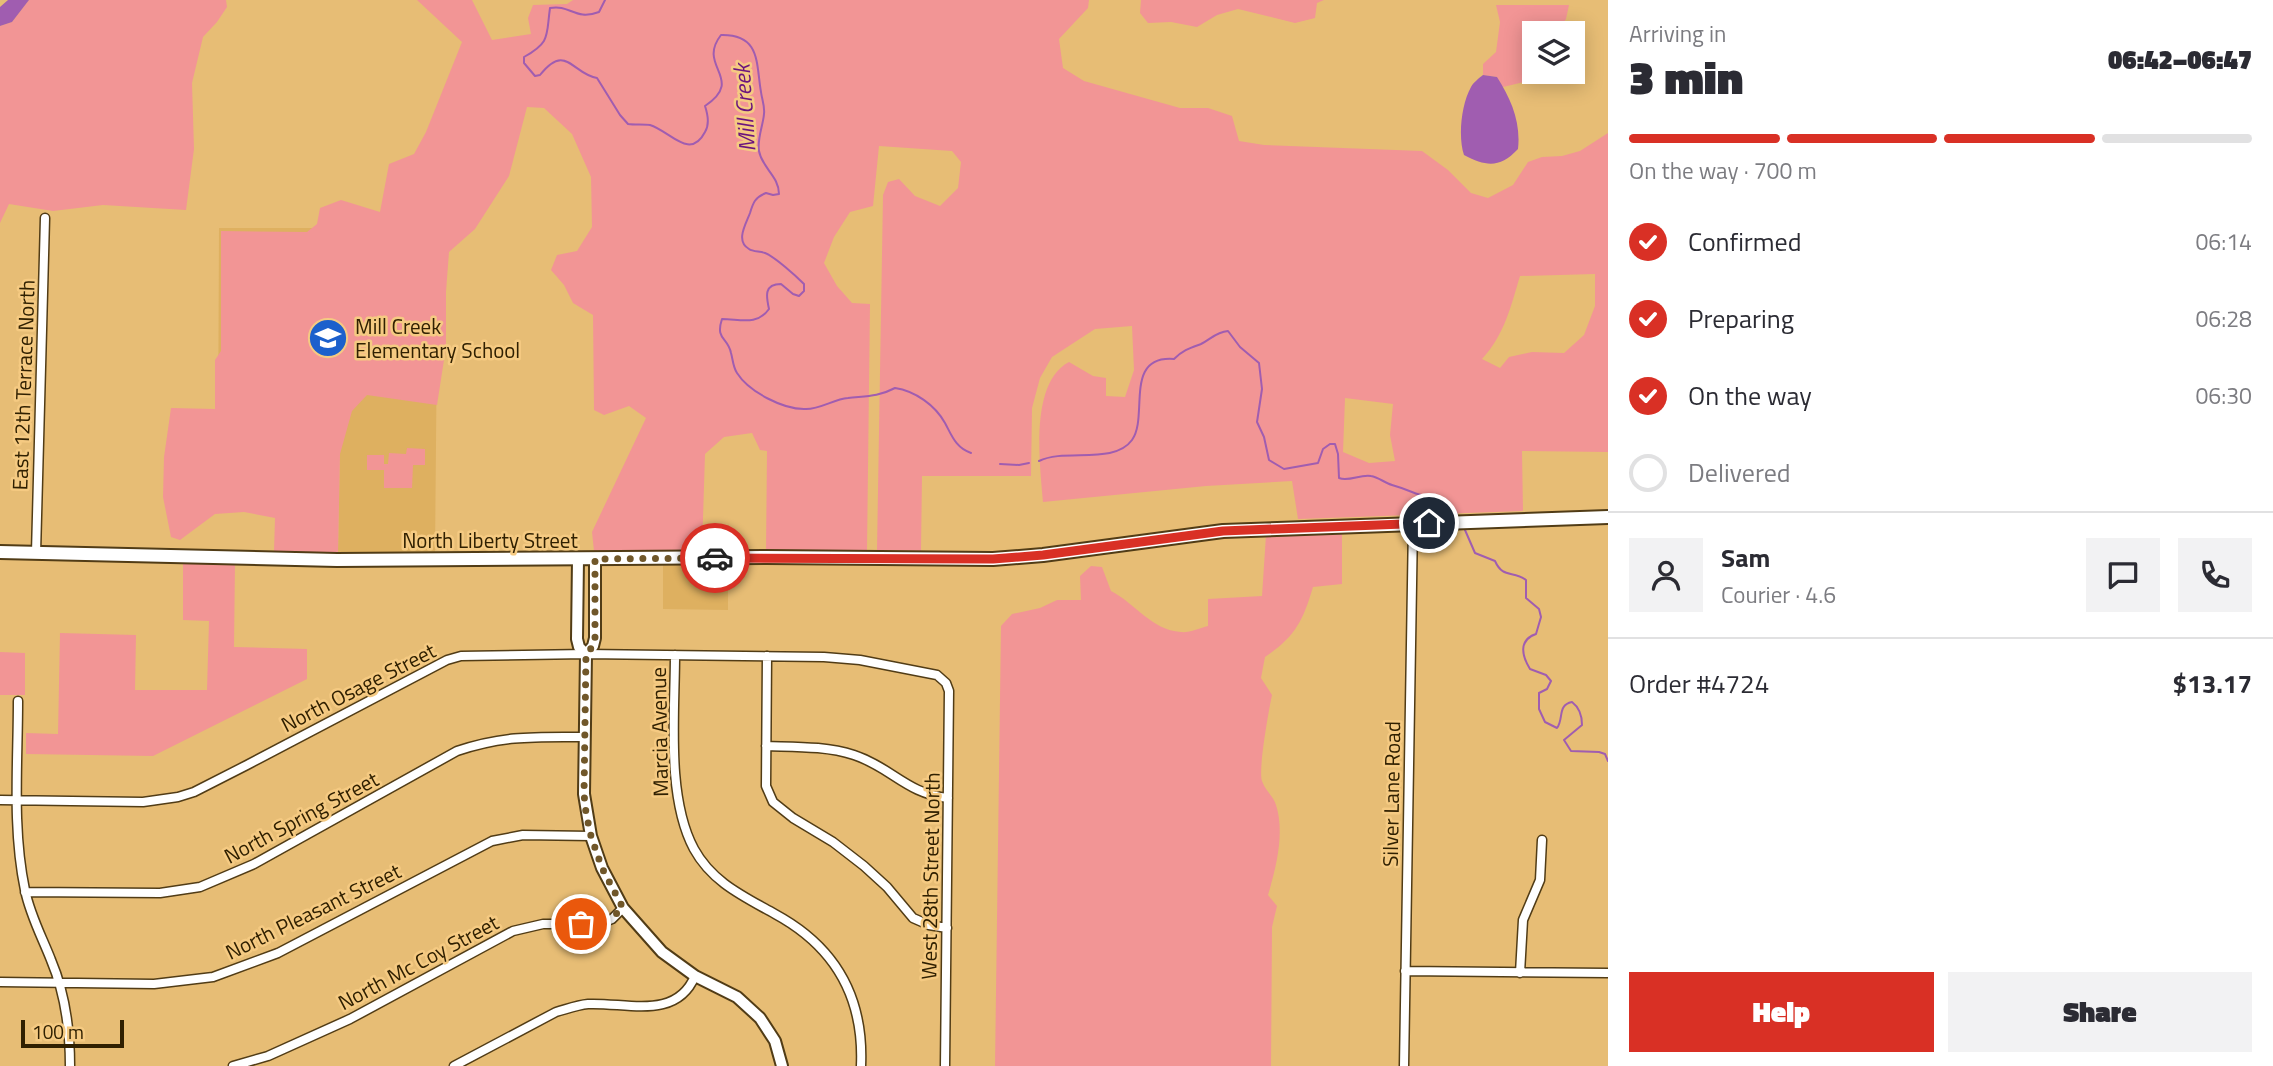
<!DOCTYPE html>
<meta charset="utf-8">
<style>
:root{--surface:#fff;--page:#f2f2f3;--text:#2b2b33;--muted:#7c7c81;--line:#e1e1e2;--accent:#d93025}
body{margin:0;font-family:"Titillium Web",sans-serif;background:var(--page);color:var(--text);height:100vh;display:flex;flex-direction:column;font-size:26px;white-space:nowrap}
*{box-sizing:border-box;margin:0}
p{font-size:23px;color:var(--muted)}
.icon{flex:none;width:38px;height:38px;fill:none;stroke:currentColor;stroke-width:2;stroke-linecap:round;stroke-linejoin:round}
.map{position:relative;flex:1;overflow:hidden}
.panel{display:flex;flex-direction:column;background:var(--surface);width:665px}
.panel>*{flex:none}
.fabs{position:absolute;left:1522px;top:21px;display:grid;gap:14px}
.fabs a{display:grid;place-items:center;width:63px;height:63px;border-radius:0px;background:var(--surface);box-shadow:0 4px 18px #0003;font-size:35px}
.scale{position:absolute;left:21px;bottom:18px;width:103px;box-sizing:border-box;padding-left:7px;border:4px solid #302001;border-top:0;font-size:19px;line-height:24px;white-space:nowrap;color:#302001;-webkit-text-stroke:5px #f5ca82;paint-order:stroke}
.pin{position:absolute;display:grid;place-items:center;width:60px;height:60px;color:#fff;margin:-30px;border:4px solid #fff;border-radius:50%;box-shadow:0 2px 7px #0007}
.courier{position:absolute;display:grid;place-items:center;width:70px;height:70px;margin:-35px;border:5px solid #d93025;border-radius:50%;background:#fff;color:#222;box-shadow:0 2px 9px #0007}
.overview em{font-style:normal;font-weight:800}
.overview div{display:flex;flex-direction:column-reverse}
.overview{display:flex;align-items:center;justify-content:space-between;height:119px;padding:0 21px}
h1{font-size:46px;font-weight:800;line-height:52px}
.bar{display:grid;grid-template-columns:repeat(4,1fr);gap:10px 7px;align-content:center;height:84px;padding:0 21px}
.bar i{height:9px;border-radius:5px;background:var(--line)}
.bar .current{background:var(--accent)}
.bar p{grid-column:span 4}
.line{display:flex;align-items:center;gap:18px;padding:0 21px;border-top:2px solid var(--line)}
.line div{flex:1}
.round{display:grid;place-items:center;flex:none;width:74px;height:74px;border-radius:0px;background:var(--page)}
ol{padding:0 21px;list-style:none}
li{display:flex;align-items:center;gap:21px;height:77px}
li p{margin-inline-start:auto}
li .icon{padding:7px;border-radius:50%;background:var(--accent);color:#fff;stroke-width:4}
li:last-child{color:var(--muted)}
li i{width:38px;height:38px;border:4px solid var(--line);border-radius:50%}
.primary-button{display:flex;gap:14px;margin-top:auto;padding:14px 21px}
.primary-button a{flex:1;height:80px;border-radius:0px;background:var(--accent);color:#fff;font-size:28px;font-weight:800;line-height:80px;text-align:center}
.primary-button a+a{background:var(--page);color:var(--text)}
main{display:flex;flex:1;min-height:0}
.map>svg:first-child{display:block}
.built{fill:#deb060}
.green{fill:#f29595;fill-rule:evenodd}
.water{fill:#a05db0}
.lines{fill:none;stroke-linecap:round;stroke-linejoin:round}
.stream{stroke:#a05db0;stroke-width:2}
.minor-casing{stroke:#513c16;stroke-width:11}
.tertiary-casing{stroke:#513c16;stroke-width:14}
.secondary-casing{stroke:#513c16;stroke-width:16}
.minor{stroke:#fff;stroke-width:8}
.tertiary{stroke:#fff;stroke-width:10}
.secondary{stroke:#fff;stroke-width:12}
.done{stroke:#70572a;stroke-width:7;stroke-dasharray:0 12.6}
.route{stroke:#d93025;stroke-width:9}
.labels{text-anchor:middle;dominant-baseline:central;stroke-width:5;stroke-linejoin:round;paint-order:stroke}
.poi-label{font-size:21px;fill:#302001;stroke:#f5ca82;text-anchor:start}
.street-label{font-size:21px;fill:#302001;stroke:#f5ca82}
.water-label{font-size:23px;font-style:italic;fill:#6b147e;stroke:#f5ca82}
</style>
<main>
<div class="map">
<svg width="1608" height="1066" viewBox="0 0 1608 1066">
<rect width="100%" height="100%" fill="#e7bd75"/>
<path class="built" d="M219 228H438L435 553H338L340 447 218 448Z
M663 563H728V610L663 609Z"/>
<path class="green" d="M29 0H226L227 7 217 22 203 37 192 83 194 149 186 210 103 205 53 211 9 204 0 223V26L12 22Z
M417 0H472L492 40 531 34 528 18 533 5 567 4 573 0H1089L1088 8 1059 39 1063 68 1084 81 1180 108H1208L1232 116 1239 141 1264 145 1422 151 1448 170 1471 193 1488 198 1513 185 1528 162 1542 157 1562 156 1580 151 1608 133V452L1522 451 1523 511 1298 519 1292 481 1206 486 1043 502C1040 465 1029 383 1069 362L1093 376 1106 378V396L1125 397 1134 370 1132 326 1095 329 1052 357 1040 378 1032 408 1031 476H922L921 551 877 550 883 195 888 182 899 179 915 196 940 206 958 188 961 162 952 151 879 146 873 206 850 212 834 237 824 263 837 286 852 303 870 304 867 551H766L767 451 760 450 752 433 724 437 705 454 702 550 594 551 592 532 646 418 629 406 604 415 594 410 593 315 573 303 564 285 551 270 557 255 577 251 592 227 591 177 572 134 544 108 527 107 509 176 475 229 449 252 446 292V347L437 405 367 395 352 411 340 454 338 553 274 551 275 518 244 512 215 514 180 540 171 537 163 497 164 457 171 408 215 409V360L221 351V231L307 232 317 224 320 208 341 200 380 212 389 164 414 154 426 132 462 42ZM1595 274V306L1584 335 1564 353 1532 352 1509 357 1500 368 1482 359C1504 336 1511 306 1520 276ZM1345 398 1393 404 1390 435 1395 461 1369 463 1343 452Z
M1141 0H1324L1317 3 1315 18 1295 23 1238 9 1217 15 1197 27 1171 22 1148 23 1140 13Z
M1496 5H1569L1566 19 1556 33H1535V70L1528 81 1503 87 1497 77 1483 75V64L1496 52 1500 22Z
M407 448 425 449V465H413L412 488H384V470H367V455H384V464H388L389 453 406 454Z
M1342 531V584L1313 587C1303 621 1295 637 1265 657L1261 678 1272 695C1269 709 1258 770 1262 781 1265 790 1273 796 1276 805 1285 833 1276 868 1268 895L1277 906 1272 927 1271 1066H995L1001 626 1012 614 1040 608 1057 600H1081L1080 576 1091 566 1102 567 1111 591C1135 603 1151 630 1181 632 1189 633 1200 628 1208 626V599L1262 596 1266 535Z
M183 561 235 562 234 647 307 649V679L153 756 26 754V733L58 734 60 633 136 635 135 690H207L209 621 183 620Z
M0 652 25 653V695H0Z"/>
<path class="water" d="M8 0H29L12 22 0 26V7Z
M1483 75 1497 77C1511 99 1521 122 1518 149 1500 168 1487 167 1464 155 1458 137 1461 105 1471 87 1473 83 1479 78 1483 75Z"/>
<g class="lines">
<path class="stream" d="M605 0 599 12C575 21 570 4 550 8 546 36 551 42 524 57V63L535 76 540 75C566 42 572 74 597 78L620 115 628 124C635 125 644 124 650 125 670 131 690 161 705 132 710 124 708 115 705 106 746 78 696 67 721 35 761 34 756 64 761 92 762 100 765 106 764 114 763 126 757 138 759 151 762 168 779 176 779 194L773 195 766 193C755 197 753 203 750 213 746 224 735 241 749 249 753 252 760 251 765 253 775 257 796 276 804 284V291L799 296 793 294 781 284C764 284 766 296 769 309 757 326 740 319 722 319 715 340 728 337 731 353 733 360 733 367 737 373 749 392 784 410 806 409 821 409 834 399 848 398 866 396 878 397 895 388 915 391 935 405 945 423 952 436 956 448 971 453
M1039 461C1065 448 1114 465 1132 440 1149 417 1123 355 1174 359 1183 350 1190 348 1201 344 1211 339 1216 332 1228 331L1240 347 1259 363 1262 389 1257 422 1264 437 1269 460 1284 469 1318 463 1323 449 1330 444H1335L1338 454 1339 478C1349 482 1360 474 1371 476 1378 477 1385 483 1392 485 1399 487 1405 489 1412 492 1433 501 1443 491 1458 516
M1000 464 1019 465 1029 463
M1465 530 1475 553 1495 561C1503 579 1513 570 1526 580V598L1539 609 1541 617 1536 634C1518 640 1522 656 1530 669L1546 675 1551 681 1547 689 1539 693V709L1545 722 1557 728C1564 719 1557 705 1572 702 1580 708 1582 716 1582 725L1564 740 1571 751 1599 752 1605 754 1608 761"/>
<g class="minor-casing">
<path id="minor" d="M36 553 45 218
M675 655C675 713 666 797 694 849 712 882 743 896 775 914 836 947 864 998 861 1066
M767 656 766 786 773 802 793 818 833 842 864 866 887 887 913 918 929 925 947 928
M18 701C18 764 12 828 25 890 30 915 42 937 51 960 65 993 70 1031 70 1066
M766 746C795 747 826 746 854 755 891 767 907 794 948 798
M0 800 143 802 178 797 194 792 247 765 447 660 461 656 586 654 824 657 860 660 937 675 946 683 949 691 945 1066
M25 892 160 893 200 887 254 864 457 751C505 735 536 737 585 737
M1405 971 1608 973
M1520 973 1523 920 1540 880 1542 840
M0 982 154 984 213 977 278 953 492 841 523 835 591 836
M233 1066 268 1056 350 1019 513 931 543 924H600L612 919 623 908
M454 1066 556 1012C567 1009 577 1005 588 1004 626 1002 676 1021 695 976
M1404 1066 1413 524"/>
</g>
<g class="tertiary-casing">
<path id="tertiary" d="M578 559 577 639 579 647 586 654 584 794 591 836 602 868 623 908 662 952 695 976 737 997 760 1018 775 1041 782 1066
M586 654 593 646 595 638V559"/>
</g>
<g class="secondary-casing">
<path id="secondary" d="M0 552 337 560 767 557 993 559 1043 555 1223 531 1608 517"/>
</g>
<use href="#minor" class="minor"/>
<use href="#tertiary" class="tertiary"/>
<use href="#secondary" class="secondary"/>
</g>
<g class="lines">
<path class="done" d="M581 924C600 923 609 921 623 908L602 868 591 836 586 813 584 794 586 654 593 646 595 638V559L715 558"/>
<path class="route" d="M715 558 993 559 1043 555 1223 531 1429 523"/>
</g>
<defs>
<g id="school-disc" transform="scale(2.0125)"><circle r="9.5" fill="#1c60cc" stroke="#f5ca82"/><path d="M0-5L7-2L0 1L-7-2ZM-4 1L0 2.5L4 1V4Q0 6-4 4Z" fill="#fff"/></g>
</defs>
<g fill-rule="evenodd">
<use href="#school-disc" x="328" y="338"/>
</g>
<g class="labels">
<g class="poi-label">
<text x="355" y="326">Mill Creek<tspan x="355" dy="24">Elementary School</tspan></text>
</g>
<g class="street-label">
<text transform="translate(23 385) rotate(-88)">East 12th Terrace North</text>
<text x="490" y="540">North Liberty Street</text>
<text transform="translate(358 687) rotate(-27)">North Osage Street</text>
<text transform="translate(659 732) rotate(-91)">Marcia Avenue</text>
<text transform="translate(1391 794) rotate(-89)">Silver Lane Road</text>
<text transform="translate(301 817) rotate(-28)">North Spring Street</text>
<text transform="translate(930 876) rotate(-89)">West 28th Street North</text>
<text transform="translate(313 911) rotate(-26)">North Pleasant Street</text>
<text transform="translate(418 962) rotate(-28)">North Mc Coy Street</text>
</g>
<g class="water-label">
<text transform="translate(744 108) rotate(-94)">Mill Creek</text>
</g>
</g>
</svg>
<div class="fabs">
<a><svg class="icon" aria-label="layers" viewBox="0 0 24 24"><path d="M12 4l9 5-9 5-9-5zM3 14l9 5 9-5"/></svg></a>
</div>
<div class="scale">100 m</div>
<div class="pin" style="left:581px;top:924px;background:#ea580c"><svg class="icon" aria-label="bag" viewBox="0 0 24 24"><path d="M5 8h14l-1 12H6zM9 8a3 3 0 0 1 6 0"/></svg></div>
<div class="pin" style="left:1429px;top:523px;background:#1f2937"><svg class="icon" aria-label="home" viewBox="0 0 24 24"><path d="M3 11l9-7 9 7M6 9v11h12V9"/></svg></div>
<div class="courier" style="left:715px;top:558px"><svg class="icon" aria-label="car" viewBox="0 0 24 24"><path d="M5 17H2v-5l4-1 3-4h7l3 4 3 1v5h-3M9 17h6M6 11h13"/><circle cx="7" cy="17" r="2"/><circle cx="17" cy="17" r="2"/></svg></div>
</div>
<section class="panel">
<div class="overview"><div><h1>3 min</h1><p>Arriving in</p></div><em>06:42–06:47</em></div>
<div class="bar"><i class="current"></i><i class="current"></i><i class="current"></i><i></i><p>On the way · 700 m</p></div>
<ol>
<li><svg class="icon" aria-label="check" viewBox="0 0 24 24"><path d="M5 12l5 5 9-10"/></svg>Confirmed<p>06:14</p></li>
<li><svg class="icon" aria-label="check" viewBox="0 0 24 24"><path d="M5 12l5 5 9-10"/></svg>Preparing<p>06:28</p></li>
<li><svg class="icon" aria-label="check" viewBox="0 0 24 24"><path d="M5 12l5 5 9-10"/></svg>On the way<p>06:30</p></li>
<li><i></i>Delivered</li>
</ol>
<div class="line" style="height:126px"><a class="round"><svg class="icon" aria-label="person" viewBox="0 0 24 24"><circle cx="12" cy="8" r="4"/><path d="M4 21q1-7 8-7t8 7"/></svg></a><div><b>Sam</b><p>Courier · 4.6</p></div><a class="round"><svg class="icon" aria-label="chat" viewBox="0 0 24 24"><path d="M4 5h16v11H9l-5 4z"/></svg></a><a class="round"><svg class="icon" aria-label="phone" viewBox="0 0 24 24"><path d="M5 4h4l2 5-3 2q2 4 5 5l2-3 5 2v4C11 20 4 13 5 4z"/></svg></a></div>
<div class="line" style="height:91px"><div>Order #4724</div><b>$13.17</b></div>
<div class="primary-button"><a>Help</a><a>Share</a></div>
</section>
</main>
